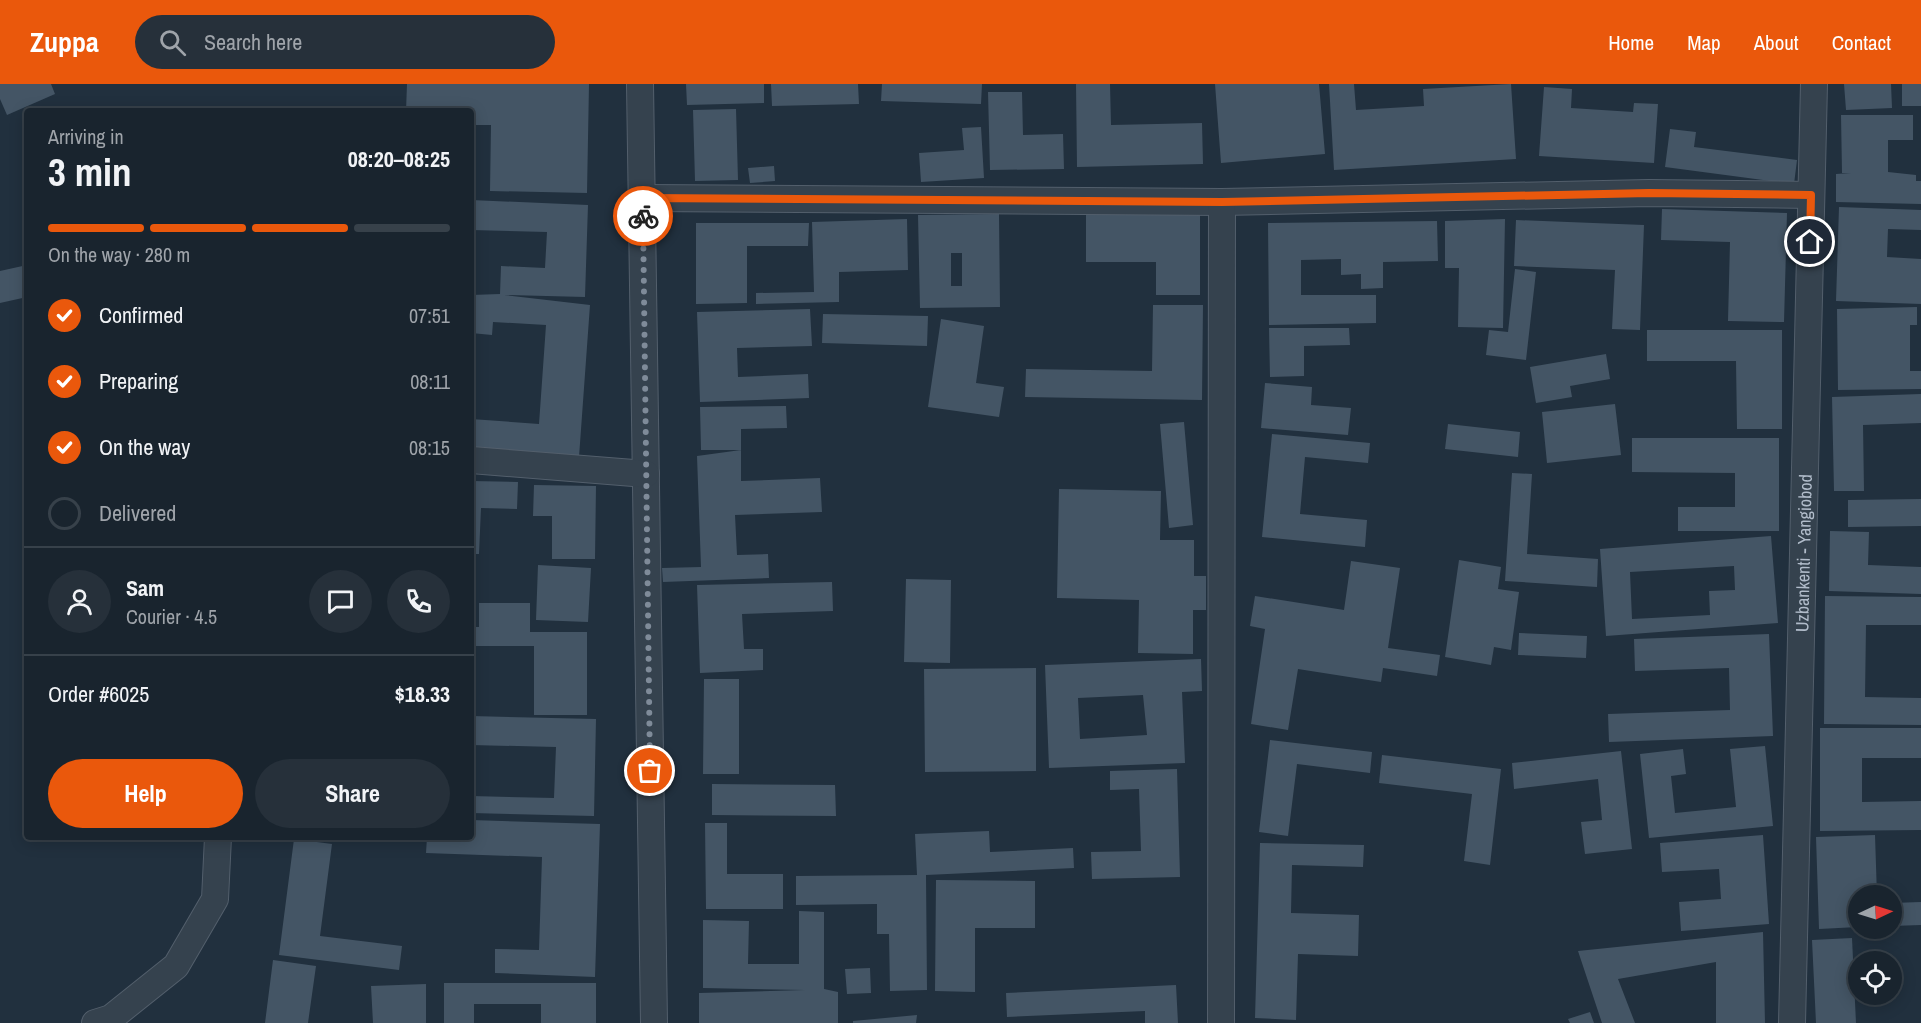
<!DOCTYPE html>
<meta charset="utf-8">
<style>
:root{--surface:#19242e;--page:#26303a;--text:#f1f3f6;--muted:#9fa4aa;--line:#37414a;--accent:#ea580c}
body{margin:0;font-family:"Archivo Narrow",sans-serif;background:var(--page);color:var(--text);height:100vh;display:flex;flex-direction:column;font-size:22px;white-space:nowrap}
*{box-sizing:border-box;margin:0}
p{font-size:20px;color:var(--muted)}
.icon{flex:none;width:33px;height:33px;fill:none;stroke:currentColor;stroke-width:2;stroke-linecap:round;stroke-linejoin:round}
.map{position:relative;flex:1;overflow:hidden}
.sheet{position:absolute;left:24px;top:24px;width:450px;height:732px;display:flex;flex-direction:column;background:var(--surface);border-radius:6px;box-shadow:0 3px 15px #0003,0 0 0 2px var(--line)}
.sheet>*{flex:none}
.needle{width:39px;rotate:86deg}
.controls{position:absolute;left:1848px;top:801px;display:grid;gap:12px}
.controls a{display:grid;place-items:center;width:54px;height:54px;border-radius:50%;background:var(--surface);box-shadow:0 3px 15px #0003,0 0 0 2px var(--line);font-size:30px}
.pin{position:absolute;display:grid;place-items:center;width:51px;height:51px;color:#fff;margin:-26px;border:3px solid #fff;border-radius:50%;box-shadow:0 2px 6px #0007}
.courier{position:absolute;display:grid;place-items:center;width:60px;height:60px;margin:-30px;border:4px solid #ea580c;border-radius:50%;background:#fff;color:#222;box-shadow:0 2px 8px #0007}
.overview em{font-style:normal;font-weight:700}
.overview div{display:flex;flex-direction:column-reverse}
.overview{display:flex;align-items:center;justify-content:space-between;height:102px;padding:0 24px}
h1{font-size:39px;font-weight:700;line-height:45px}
.bar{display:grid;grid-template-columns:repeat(4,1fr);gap:9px 6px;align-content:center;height:72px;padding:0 24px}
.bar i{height:8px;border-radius:4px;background:var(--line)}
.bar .current{background:var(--accent)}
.bar p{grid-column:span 4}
.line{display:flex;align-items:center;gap:15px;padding:0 24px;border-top:2px solid var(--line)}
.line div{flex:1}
.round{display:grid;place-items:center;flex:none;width:63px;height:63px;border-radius:32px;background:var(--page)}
ol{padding:0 24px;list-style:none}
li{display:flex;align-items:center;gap:18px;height:66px}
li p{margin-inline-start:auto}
li .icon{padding:6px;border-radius:50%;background:var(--accent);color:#fff;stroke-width:4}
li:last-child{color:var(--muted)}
li i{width:33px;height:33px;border:3px solid var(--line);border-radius:50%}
.primary-button{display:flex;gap:12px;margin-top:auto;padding:12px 24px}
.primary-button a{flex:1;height:69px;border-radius:36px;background:var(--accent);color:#fff;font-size:24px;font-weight:700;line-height:69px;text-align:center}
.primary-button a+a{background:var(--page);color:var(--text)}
header{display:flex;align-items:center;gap:36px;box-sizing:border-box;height:84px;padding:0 30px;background:var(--accent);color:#fff}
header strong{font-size:28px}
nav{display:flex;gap:33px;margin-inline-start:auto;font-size:21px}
.search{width:420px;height:54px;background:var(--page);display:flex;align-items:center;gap:15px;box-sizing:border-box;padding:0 21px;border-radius:33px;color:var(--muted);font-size:22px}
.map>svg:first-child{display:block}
.building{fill:#445565;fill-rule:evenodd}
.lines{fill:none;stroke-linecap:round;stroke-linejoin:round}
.street-casing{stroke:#535f6c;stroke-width:28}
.street{stroke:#35424e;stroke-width:26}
.done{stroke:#7f8b99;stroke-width:6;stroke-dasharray:0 10.8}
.route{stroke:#ea580c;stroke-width:8}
.labels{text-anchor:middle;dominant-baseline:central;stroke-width:5;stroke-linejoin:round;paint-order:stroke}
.street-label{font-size:18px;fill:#b1bcca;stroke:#1a2733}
</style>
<header>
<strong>Zuppa</strong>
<div class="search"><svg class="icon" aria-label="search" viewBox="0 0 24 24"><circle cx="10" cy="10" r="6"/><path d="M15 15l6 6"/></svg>Search here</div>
<nav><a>Home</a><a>Map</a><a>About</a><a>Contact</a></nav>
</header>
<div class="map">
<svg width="1921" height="939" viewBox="0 0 1921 939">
<rect width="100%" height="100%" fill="#21303e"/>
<path class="building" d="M0 0H51L55 10 7 31 0 15Z
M407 0H589L587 109 490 107 491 41H471V27H406Z
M686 0H764V19L687 21Z
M771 0H858L859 20 772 22Z
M882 0H982L981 20 881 17Z
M1076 0H1110L1111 41 1202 39 1203 80 1077 83Z
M1215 0H1319L1325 70 1221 79Z
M1329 0H1354L1356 26 1424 22 1423 5 1511 0 1516 75 1334 86Z
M1844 0H1891L1892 24 1846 26Z
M1902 0H1921V22H1902Z
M1544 3 1572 5 1571 24 1633 28 1634 19 1658 20 1654 79 1539 72Z
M988 8H1022L1023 51 1063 50 1064 85 990 86Z
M736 25 738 96 695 97 693 26Z
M1841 31H1913V56H1888V88L1916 91V97H1921V120L1836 118V90L1851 89H1842Z
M981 43 984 94 921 98 919 69 964 66 962 44Z
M1670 45 1696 48 1694 63 1797 76 1794 100 1665 83Z
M774 82 775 97 750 99 748 84Z
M471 116 588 121 585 213 504 211 590 221 579 373 471 365V335L539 340 546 241 493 238 492 251 471 249V211L500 210 501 182 545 184 547 148 471 146Z
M1839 123 1921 126V146L1888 145 1887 173 1921 175V220L1836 217Z
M1662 125 1787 129 1784 238 1728 237 1730 158 1661 156Z
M1200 128V211H1156V178H1086V129Z
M999 130 1000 223 920 224 918 131ZM951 169H962V202H951Z
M907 135 908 186 839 188V218L756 220V209L814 208 812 138Z
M1505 135 1503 244 1458 243 1459 184H1445V137Z
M1516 136 1644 141 1640 246 1612 245 1615 186 1514 182Z
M1437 137 1438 177 1383 178V204L1361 205V190L1341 191V175L1301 176V211H1376V239L1269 241 1268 139Z
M696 139H809L808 162H747V219L696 220Z
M27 181V213L0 219V187Z
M1515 185 1536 188 1526 276 1486 271 1489 246 1508 248Z
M1153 221H1203L1202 316 1025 313 1026 285 1152 287Z
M1917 223V241H1910V287H1921V305L1838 306 1837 225Z
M810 225 812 262 737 264 738 293 808 290 809 314 700 318 697 228Z
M823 230 928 232 927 262 822 259Z
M941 235 984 242 976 299 1004 303 999 333 928 323Z
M1269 244H1349L1350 261 1304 262V292L1270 293Z
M1647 246H1782V345H1737L1736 277H1647Z
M1606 270 1610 295 1570 302 1572 313 1536 319 1530 283Z
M1265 299 1312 303 1311 321 1351 324 1348 351 1261 344Z
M1921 310V339L1863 341 1864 407H1834L1832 313Z
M1615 320 1621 371 1547 379 1542 328Z
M786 322 787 344 741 345V397L820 394 822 428 735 431 737 471 768 470 769 494 663 498 662 484 701 483 697 372 741 366H701L700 323Z
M1184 338 1193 441 1169 444 1160 340Z
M1448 340 1520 348 1518 373 1445 365Z
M1272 350 1370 359 1368 379 1305 373 1300 430 1367 436 1365 463 1262 453Z
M1632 354H1779V447H1678V423H1735V389L1632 388Z
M1512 389 1532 390 1527 470 1598 475 1597 503 1505 497Z
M471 397 518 398 517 425 481 424 479 470H471Z
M534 401 596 402 595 475H552V432H533Z
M1059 405 1161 407 1160 456H1194V492H1206V526H1193V570L1138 569 1139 516 1057 514Z
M1921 415V442L1848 443V416Z
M1830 447 1869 448 1868 481 1921 483V510L1829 507Z
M1771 452 1778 539 1606 552 1600 465ZM1734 482 1735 506 1709 507 1710 531 1632 535 1630 488Z
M1459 476 1501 483 1498 505 1519 508 1511 566 1494 563 1491 581 1445 573Z
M1351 477 1400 484 1388 564 1440 571 1437 592 1383 584 1381 598 1298 585 1288 646 1251 640 1265 545 1250 542 1255 512 1344 526Z
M538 481 591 484 588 538 536 536Z
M906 495 951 496 950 579 904 578Z
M832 498 833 527 742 530 744 565H763V586L700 589 697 501Z
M1825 512 1921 513V541H1866L1865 613 1921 614V641L1824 640Z
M479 519H530V548H587V631H534V562H471V543H479Z
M1519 549 1587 552 1586 574 1518 571Z
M1769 550 1773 652 1609 658 1608 630 1730 626 1729 584 1635 587 1634 555Z
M1201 575 1202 607 1182 608 1185 679 1049 684 1045 581ZM1143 611 1147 651 1080 655 1078 614Z
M1036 584V687L925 688 924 585Z
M704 595H739V690H703Z
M471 632 596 635 594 732 471 729V712L554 714 556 663 471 661Z
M1820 644H1921V674H1862V718L1921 717V746L1820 747Z
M1270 656 1372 668 1370 689 1297 680 1288 752 1259 748Z
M1765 662 1773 742 1649 754 1640 670 1683 665 1686 690 1671 692 1675 729 1736 723 1730 665Z
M1621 667 1632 765 1585 770 1581 738 1602 736 1598 695 1514 705 1512 679Z
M1382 671 1501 685 1490 781 1464 777 1472 710 1379 699Z
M1177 685 1180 793 1092 795 1091 768 1141 767 1139 705 1110 706V687Z
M712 700 835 701 836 732 712 731Z
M471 736 600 740 595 893 495 889V865L539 866 542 773 426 769 427 753H471Z
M705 739H727V790H783V825H706Z
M989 747 990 768 1073 764 1074 784 926 791 927 906 890 907 889 850H877V820L796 821V792L917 791 915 750Z
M1763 751 1769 840 1681 847 1679 818 1721 815 1719 785 1662 788 1660 759Z
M1875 751 1877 812H1858V843L1819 845 1816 753Z
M294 755 332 760 320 852 402 862 399 886 279 871Z
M1260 759 1364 761 1363 783 1292 781 1291 829 1359 831 1358 872 1298 870 1296 936 1255 934Z
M936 796 1035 797V844H975V908L935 907Z
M1921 818V841L1892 842V819Z
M799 827 824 828V905L838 908V939H699V909L805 906 703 904V836L749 837 748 880H799Z
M1763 848 1765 939H1716V878L1618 895 1635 939H1602L1578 867Z
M1852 854 1856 939H1816L1812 856Z
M273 876 316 882 308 939H265Z
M870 884 871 909 847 910 845 885Z
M444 899H596V939H541V920H474V939H444Z
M426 900V939H373L371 902Z
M1176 901 1178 939H1145V927L1007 933 1006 909Z
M1590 928 1594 939H1570L1568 935Z
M917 931 916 939H853V937Z"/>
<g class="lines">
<g class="street-casing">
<g id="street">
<path d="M640 0 654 939"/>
<path d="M643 114 1222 118 1649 109 1811 111"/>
<path d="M471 376 646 390"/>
<path d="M95 939 111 934 176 882 215 815 218 753"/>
<path d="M1221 939 1222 118"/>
<path id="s1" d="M1792 939 1814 0"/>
</g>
</g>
<use href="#street" class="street"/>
</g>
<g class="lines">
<path class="done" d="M643 132 650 687"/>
<path class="route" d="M643 132V114L1222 118 1649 109 1811 111 1810 158"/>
</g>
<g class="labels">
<g class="street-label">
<text stroke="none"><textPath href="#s1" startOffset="470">Uzbankenti - Yangiobod</textPath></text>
</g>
</g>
</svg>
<div class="controls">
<a><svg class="needle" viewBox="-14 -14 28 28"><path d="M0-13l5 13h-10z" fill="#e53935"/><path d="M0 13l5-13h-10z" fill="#9fa4aa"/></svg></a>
<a><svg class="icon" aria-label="locate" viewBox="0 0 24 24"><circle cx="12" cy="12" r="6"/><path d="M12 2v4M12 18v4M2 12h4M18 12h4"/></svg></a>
</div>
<div class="pin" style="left:650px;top:687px;background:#ea580c"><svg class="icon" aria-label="bag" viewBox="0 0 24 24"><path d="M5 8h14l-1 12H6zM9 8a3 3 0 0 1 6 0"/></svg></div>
<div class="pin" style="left:1810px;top:158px;background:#1f2937"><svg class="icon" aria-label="home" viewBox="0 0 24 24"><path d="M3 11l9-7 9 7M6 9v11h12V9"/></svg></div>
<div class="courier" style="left:643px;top:132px"><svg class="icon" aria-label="bike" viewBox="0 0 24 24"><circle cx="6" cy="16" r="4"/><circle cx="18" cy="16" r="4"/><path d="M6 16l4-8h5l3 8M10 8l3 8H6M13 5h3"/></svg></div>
<section class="sheet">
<div class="overview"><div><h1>3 min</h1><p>Arriving in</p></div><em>08:20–08:25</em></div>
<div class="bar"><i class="current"></i><i class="current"></i><i class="current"></i><i></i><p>On the way · 280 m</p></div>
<ol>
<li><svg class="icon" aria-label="check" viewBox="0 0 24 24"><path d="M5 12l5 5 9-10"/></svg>Confirmed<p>07:51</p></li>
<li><svg class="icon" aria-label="check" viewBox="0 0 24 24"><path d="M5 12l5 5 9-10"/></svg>Preparing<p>08:11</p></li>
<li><svg class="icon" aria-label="check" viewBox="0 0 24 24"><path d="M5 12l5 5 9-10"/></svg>On the way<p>08:15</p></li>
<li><i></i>Delivered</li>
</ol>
<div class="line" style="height:108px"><a class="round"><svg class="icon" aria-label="person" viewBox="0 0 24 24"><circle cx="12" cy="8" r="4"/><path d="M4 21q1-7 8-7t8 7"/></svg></a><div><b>Sam</b><p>Courier · 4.5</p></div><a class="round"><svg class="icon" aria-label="chat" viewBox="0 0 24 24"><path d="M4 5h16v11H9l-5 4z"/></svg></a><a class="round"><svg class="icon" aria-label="phone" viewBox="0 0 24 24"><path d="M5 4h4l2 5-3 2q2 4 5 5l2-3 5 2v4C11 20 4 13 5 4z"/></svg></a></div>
<div class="line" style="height:78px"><div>Order #6025</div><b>$18.33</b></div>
<div class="primary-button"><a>Help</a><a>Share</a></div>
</section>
</div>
